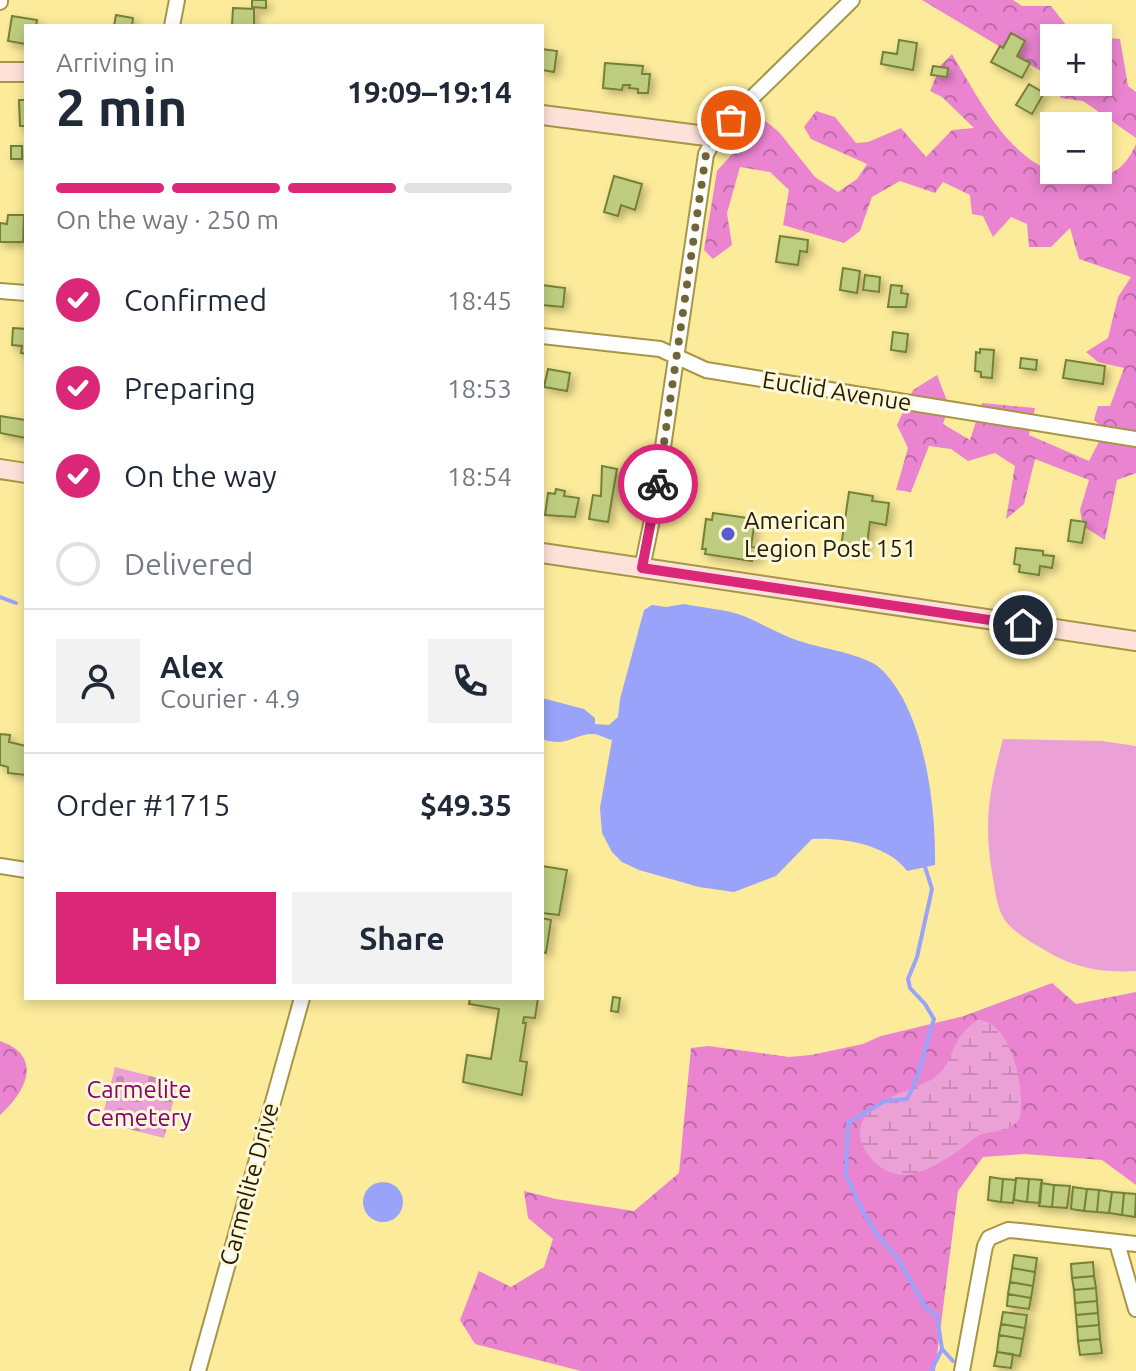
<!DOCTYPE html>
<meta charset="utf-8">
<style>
:root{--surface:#fff;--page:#f2f2f3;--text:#1f2937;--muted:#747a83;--line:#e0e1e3;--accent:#db2777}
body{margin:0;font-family:Ubuntu,sans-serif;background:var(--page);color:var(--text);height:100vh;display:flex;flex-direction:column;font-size:30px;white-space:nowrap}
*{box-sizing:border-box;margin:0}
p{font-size:26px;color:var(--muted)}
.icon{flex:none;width:44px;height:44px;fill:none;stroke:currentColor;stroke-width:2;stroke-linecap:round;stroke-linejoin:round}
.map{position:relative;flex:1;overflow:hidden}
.side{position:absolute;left:24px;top:24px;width:520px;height:976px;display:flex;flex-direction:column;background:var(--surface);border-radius:0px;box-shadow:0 4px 12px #0003}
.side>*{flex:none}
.fabs{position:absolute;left:1040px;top:24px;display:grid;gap:16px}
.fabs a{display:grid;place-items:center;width:72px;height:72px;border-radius:0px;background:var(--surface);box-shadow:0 4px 12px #0003;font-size:40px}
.pin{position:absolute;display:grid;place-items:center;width:68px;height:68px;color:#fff;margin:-34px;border:4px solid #fff;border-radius:50%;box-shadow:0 2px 8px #0007}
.courier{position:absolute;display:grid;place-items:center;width:80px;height:80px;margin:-40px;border:6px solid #db2777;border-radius:50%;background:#fff;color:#222;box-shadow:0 2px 10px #0007}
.overview em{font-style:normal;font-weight:700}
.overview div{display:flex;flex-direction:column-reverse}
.overview{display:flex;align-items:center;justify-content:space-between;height:136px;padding:0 32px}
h1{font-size:52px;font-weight:700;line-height:60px}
.bar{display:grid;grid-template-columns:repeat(4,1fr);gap:12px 8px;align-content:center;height:96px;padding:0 32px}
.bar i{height:10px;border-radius:6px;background:var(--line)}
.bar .active{background:var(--accent)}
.bar p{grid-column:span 4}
.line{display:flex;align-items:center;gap:20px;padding:0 32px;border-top:2px solid var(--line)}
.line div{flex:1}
.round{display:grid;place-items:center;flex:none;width:84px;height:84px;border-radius:0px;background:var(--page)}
ol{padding:0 32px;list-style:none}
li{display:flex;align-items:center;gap:24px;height:88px}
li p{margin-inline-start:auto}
li .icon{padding:8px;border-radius:50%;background:var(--accent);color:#fff;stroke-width:4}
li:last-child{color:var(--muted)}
li i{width:44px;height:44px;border:4px solid var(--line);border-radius:50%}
.button{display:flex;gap:16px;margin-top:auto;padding:16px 32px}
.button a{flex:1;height:92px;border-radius:0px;background:var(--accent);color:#fff;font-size:32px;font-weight:700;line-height:92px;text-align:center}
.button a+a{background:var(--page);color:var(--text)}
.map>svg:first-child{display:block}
.grass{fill:#eba1d6}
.forest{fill:url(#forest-crowns);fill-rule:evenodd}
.wetland{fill:url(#wetland-marsh)}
.cemetery{fill:url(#cemetery-stones)}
.water{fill:#98a3f9}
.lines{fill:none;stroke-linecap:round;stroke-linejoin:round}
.stream{stroke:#98a3f9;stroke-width:4}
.building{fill:#becc7f;stroke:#758135;stroke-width:2;filter:url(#shadow)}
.street-casing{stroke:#a79647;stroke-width:18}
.secondary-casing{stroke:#a79647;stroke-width:22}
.street{stroke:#fff;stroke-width:14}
.secondary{stroke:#fee1d9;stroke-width:18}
.done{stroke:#706536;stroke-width:8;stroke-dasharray:0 14.4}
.route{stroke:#db2777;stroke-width:10}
.poi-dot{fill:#585bd3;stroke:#fef8d9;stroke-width:3}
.labels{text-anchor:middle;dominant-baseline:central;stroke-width:6;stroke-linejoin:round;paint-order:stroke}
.street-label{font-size:24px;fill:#241d00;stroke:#fef8d9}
.poi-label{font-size:24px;fill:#241d00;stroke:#fef8d9;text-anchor:start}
.park-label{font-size:24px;fill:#860171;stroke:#fef8d9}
</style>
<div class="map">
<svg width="1136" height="1371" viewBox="0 0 1136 1371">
<defs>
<pattern id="forest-crowns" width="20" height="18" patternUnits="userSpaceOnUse" patternTransform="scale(2)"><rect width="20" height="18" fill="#ea84d0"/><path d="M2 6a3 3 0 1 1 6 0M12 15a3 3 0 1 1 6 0" fill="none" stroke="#bd6ba6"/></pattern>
<pattern id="wetland-marsh" width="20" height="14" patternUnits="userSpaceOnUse" patternTransform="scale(2)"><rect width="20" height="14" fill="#eba1d6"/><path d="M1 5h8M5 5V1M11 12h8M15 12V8" fill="none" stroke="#c98ab6"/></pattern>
<pattern id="cemetery-stones" width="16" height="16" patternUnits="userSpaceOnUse" patternTransform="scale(2)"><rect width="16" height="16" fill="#eba1d6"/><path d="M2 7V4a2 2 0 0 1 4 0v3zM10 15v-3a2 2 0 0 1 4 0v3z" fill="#c98ab6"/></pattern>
<filter id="shadow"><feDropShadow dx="4" dy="4" stdDeviation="4" flood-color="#0004"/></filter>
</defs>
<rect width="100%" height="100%" fill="#fceb9a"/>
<path class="grass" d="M1003 739 1102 741 1136 746V971C1101 973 1073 968 1043 949 1030 942 1012 931 1004 919 997 908 995 891 993 878 983 823 989 791 1003 739Z"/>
<path class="forest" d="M922 0H1013L1022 6H1051L1074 35 1120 39 1128 86 1136 92V138L1083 101 1061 98 1044 73ZM1054 38H1098V82H1054Z
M952 54C984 107 1018 181 1090 177 1115 176 1126 166 1136 144V473L1117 480 1105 540 1083 526 1080 510 1089 480 1035 459 1024 504 1006 519 1015 466 995 453 968 461 951 449 929 446 911 492 896 490 908 448 897 425 913 390 937 375 949 406 943 424 970 440 982 403 1035 408 1029 435 1089 461 1105 430 1094 420 1098 406H1110L1124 368 1098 362 1086 352 1108 338 1118 297 1131 277 1079 259 1070 228 1051 247H1029L1027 224 1011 217 993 237 983 216 972 214 970 195 943 182 935 193 900 181 872 197 860 231 844 243 783 225 789 190 770 172 740 167 727 213 732 245 713 259 704 250 717 171 763 119 779 132 815 177 838 192 857 179 867 164 811 139 804 127 816 111 835 117 856 143 868 142 901 128 926 157 952 130 974 128 942 97 930 91 941 65Z
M1052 983 1076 1004 1136 992V1185L1102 1160 1024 1154 983 1157 958 1191 935 1371H581L475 1344 460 1320 479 1271 511 1287 544 1267 553 1239 528 1218 524 1191 556 1199 634 1211 679 1173 691 1048 708 1046 789 1057 811 1055 863 1044 881 1036 964 1016Z
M0 1041C44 1056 26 1092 0 1115Z"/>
<path class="wetland" d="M977 1020C1012 1019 1027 1094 1019 1120 1003 1135 997 1129 980 1135 971 1139 963 1148 955 1153 926 1172 896 1189 869 1156 861 1145 857 1135 862 1122 874 1096 912 1092 934 1078 949 1068 951 1051 960 1037 964 1030 971 1025 977 1020Z"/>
<path class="cemetery" d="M115 1067 178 1083 164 1138 101 1122Z"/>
<path class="water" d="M684 604C703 608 726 609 744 616 765 625 784 637 806 643 825 649 867 655 881 669 925 711 936 807 935 865L907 871C889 845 842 837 812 839L776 876 734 892 699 887 639 870 622 862 612 852 602 833 600 808 612 740C607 739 599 734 593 734 573 734 567 748 542 739V698L584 709 595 718V724L609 725 618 717 620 699 644 610 652 605 666 607Z
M363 1202a20 20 0 1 1 40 0a20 20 0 1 1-40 0Z"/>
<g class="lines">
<path class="stream" d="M0 597 16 603
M925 867 932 889 917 957 908 979 910 988 925 1004 934 1019C925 1046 921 1074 907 1099L885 1101 848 1123 846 1175 862 1210 878 1236 897 1257 926 1308 937 1316 942 1349 953 1361
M931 1371 942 1349"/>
</g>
<path class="building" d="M252 0H266V8L252 7Z
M233 8 254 9V26H232Z
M116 15 133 18 132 26H114Z
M12 16 37 20 36 26H26V44L8 41Z
M1011 33 1025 41 1017 56 1030 63 1022 78 991 62 1000 46 1003 48Z
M899 40 917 43 913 70 881 64 883 52 897 54Z
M542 49 557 51 554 72 542 70Z
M605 63 643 66 642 74H650L648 93H638V89L629 88 630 85H623L622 90 603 88Z
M933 66 948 68 947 77 931 75Z
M1029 84 1044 93 1032 114 1016 105Z
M19 100H26V126H20Z
M11 146H22V159H11Z
M614 176 642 184 635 210 621 205 618 216 604 212Z
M8 215H24L23 242H0V223L7 224Z
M780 236 808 240 807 252 800 251 798 265 776 262Z
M843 268 860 271 857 293 840 290Z
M865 275 880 277 879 292 863 290Z
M542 285 565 288 563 307 542 305Z
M891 285 902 286 901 293 908 294 906 307H888Z
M13 328 26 329V354L21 353 22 346 12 345Z
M893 332 908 334 906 352 891 350Z
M980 349 994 350 992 378 981 377V372L975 371 976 352 980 353Z
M1021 358 1037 360 1036 370 1020 368Z
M1066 360 1105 366 1103 384 1063 378Z
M548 369 570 373 567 391 544 387Z
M0 416 26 420V438L0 433Z
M602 466 617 469 608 522 589 519 593 495 601 496Z
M556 489 565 491 564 496 579 498 575 517 545 515 548 493 555 494Z
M849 492 873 496 872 501 889 503 886 525 870 522 866 551 841 547Z
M713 513 755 519 751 547 760 548 759 557 752 556V561L705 554 706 549H702L706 519 712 520Z
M1071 520 1086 522 1082 543 1068 541Z
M1016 548 1043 551V555L1054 556 1052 568 1040 566 1039 575 1019 572 1020 565 1014 564Z
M0 734 10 735 9 742 26 746V775L8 773V767L0 765Z
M542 866 567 870 559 915 542 913Z
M542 918 551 920 546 953 542 952Z
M613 997 620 998 618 1012 611 1011Z
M470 998H538L535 1018 524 1017 523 1023H526L520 1061 527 1062 522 1095 463 1082 467 1055 491 1059 499 1009 469 1004Z
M990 1177 1003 1179 1001 1202 988 1200Z
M1016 1178 1029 1179 1027 1202 1014 1200Z
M1003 1179 1016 1180 1013 1203 1001 1202Z
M1029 1179 1042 1180 1040 1203 1027 1202Z
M1041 1183 1054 1185 1052 1207 1039 1206Z
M1054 1185 1070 1186 1067 1208 1052 1207Z
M1073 1187 1087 1189 1084 1211 1071 1209Z
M1087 1189 1099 1190 1097 1212 1084 1211Z
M1099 1190 1112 1192 1109 1213 1097 1212Z
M1112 1192 1124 1193 1122 1215 1109 1213Z
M1124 1193 1136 1194 1135 1217 1122 1215Z
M1014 1255 1037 1258 1035 1272 1012 1268Z
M1093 1262 1094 1276 1072 1278 1071 1264Z
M1012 1268 1035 1272 1033 1286 1010 1282Z
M1094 1276 1096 1288 1074 1290 1072 1278Z
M1010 1282 1033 1286 1031 1298 1008 1294Z
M1096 1288 1097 1301 1075 1303 1074 1290Z
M1008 1294 1031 1298 1029 1309 1007 1306Z
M1097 1301 1098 1313 1076 1315 1075 1303Z
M1003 1312 1027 1315 1025 1328 1001 1324Z
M1098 1313 1099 1325 1077 1327 1076 1315Z
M1001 1324 1025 1328 1023 1339 999 1335Z
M1099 1325 1100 1339 1078 1341 1077 1327Z
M999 1335 1023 1339 1020 1356 997 1352Z
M1100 1339 1102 1353 1080 1355 1078 1341Z
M997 1352 1013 1354 1011 1368 994 1366Z"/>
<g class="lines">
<g class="street-casing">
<path id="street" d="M0 2V0
M172 26 177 0
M0 291 26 293
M542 336 660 349 706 370 1136 439
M642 568 653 515 706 154 720 129 852 0
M0 866 26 870
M1117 1243 1136 1309
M198 1371 302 998
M962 1371 985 1246 989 1238 1008 1230 1020 1231 1136 1244"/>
</g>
<g class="secondary-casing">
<path id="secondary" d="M0 72H26
M542 115 714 137
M0 469 26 473
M542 553 1136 641"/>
</g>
<use href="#street" class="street"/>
<use href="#secondary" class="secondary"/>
</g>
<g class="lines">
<path class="done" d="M658 484 706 154 714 137 731 120"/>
<path class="route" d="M658 484 642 568 1023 625"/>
</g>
<circle class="poi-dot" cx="728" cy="534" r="8"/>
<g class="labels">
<g class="street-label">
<text transform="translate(837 391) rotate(9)">Euclid Avenue</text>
<text transform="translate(249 1184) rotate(-75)">Carmelite Drive</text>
</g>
<g class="poi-label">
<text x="744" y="520">American<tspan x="744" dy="28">Legion Post 151</tspan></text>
</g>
<g class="park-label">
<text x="139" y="1089">Carmelite<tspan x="139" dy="28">Cemetery</tspan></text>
</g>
</g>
</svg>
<div class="fabs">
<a>+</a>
<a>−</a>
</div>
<div class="pin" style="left:731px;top:120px;background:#ea580c"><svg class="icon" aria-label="bag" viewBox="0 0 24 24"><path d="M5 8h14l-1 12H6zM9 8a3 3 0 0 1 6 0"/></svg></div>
<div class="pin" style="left:1023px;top:625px;background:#1f2937"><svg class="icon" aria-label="home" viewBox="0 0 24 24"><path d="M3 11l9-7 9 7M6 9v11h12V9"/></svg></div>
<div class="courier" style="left:658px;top:484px"><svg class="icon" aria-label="bike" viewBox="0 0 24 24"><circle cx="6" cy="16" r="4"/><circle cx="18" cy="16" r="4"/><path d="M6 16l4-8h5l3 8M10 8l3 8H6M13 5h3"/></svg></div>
<section class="side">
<div class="overview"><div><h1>2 min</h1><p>Arriving in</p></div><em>19:09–19:14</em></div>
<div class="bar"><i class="active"></i><i class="active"></i><i class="active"></i><i></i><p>On the way · 250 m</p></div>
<ol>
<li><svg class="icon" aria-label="check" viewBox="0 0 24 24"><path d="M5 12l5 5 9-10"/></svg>Confirmed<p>18:45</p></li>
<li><svg class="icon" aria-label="check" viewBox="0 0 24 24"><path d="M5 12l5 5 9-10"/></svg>Preparing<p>18:53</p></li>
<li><svg class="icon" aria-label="check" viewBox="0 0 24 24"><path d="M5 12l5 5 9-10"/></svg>On the way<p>18:54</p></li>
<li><i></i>Delivered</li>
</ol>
<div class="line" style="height:144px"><a class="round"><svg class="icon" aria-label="person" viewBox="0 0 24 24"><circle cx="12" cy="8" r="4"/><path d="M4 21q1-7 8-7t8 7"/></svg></a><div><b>Alex</b><p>Courier · 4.9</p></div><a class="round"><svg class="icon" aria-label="phone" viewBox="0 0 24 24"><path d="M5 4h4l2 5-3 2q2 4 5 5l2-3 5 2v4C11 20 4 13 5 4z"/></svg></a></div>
<div class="line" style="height:104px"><div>Order #1715</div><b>$49.35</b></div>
<div class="button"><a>Help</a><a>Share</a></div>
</section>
</div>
